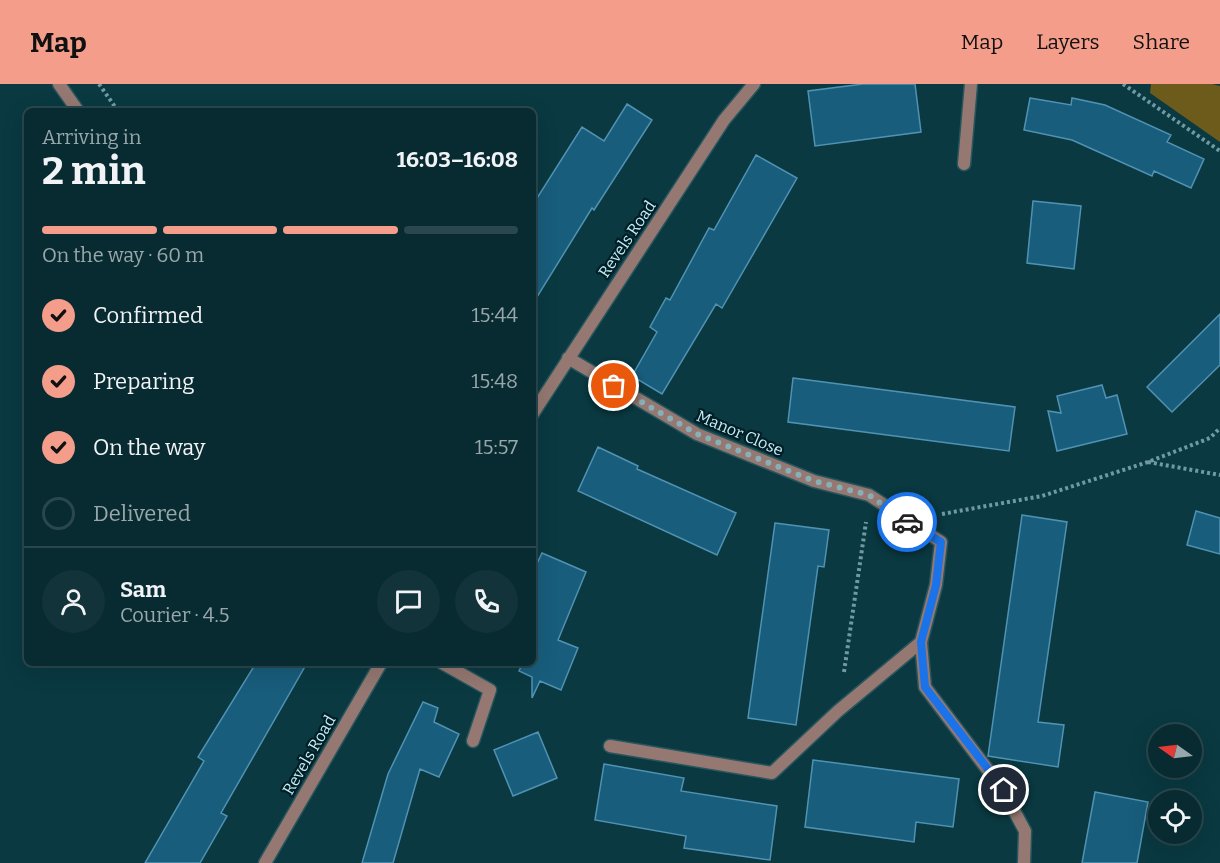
<!DOCTYPE html>
<meta charset="utf-8">
<style>
:root{--surface:#082b31;--page:#113339;--text:#f1f3f6;--muted:#98a7ab;--line:#29474d;--accent:#f49d8b}
body{margin:0;font-family:Bitter,serif;background:var(--page);color:var(--text);height:100vh;display:flex;flex-direction:column;font-size:22px;white-space:nowrap}
*{box-sizing:border-box;margin:0}
p{font-size:20px;color:var(--muted)}
.icon{flex:none;width:33px;height:33px;fill:none;stroke:currentColor;stroke-width:2;stroke-linecap:round;stroke-linejoin:round}
.map{position:relative;flex:1;overflow:hidden}
.panel{position:absolute;left:24px;top:24px;width:512px;height:558px;display:flex;flex-direction:column;background:var(--surface);border-radius:9px;box-shadow:0 6px 24px #0002,0 0 0 2px var(--line)}
.panel>*{flex:none}
.needle{width:39px;rotate:284deg}
.tools{position:absolute;left:1148px;top:640px;display:grid;gap:12px}
.tools a{display:grid;place-items:center;width:54px;height:54px;border-radius:50%;background:var(--surface);box-shadow:0 6px 24px #0002,0 0 0 2px var(--line);font-size:30px}
.pin{position:absolute;display:grid;place-items:center;width:51px;height:51px;color:#fff;margin:-26px;border:3px solid #fff;border-radius:50%;box-shadow:0 2px 6px #0007}
.courier{position:absolute;display:grid;place-items:center;width:60px;height:60px;margin:-30px;border:4px solid #1a73e8;border-radius:50%;background:#fff;color:#222;box-shadow:0 2px 8px #0007}
.headline em{font-style:normal;font-weight:700}
.headline div{display:flex;flex-direction:column-reverse}
.headline{display:flex;align-items:center;justify-content:space-between;height:102px;padding:0 18px}
h1{font-size:39px;font-weight:700;line-height:45px}
.bar{display:grid;grid-template-columns:repeat(4,1fr);gap:9px 6px;align-content:center;height:72px;padding:0 18px}
.bar i{height:8px;border-radius:4px;background:var(--line)}
.bar .current{background:var(--accent)}
.bar p{grid-column:span 4}
.line{display:flex;align-items:center;gap:15px;padding:0 18px;border-top:2px solid var(--line)}
.line div{flex:1}
.round{display:grid;place-items:center;flex:none;width:63px;height:63px;border-radius:32px;background:var(--page)}
ol{padding:0 18px;list-style:none}
li{display:flex;align-items:center;gap:18px;height:66px}
li p{margin-inline-start:auto}
li .icon{padding:6px;border-radius:50%;background:var(--accent);color:#111;stroke-width:4}
li:last-child{color:var(--muted)}
li i{width:33px;height:33px;border:3px solid var(--line);border-radius:50%}
header{display:flex;align-items:center;gap:36px;box-sizing:border-box;height:84px;padding:0 30px;background:var(--accent);color:#111}
header strong{font-size:28px}
nav{display:flex;gap:33px;margin-inline-start:auto;font-size:21px}
.map>svg:first-child{display:block}
.green{fill:#6d5b1b}
.building{fill:#185d7c;stroke:#5192b3;stroke-width:1.5}
.lines{fill:none;stroke-linecap:round;stroke-linejoin:round}
.lane-casing{stroke:#28565e;stroke-width:15}
.street-casing{stroke:#28565e;stroke-width:15}
.path{stroke:#709aa2;stroke-width:4;stroke-dasharray:3 3;stroke-linecap:butt}
.lane{stroke:#947871;stroke-width:12}
.street{stroke:#947871;stroke-width:12}
.done{stroke:#86afb7;stroke-width:6;stroke-dasharray:0 10.8}
.route{stroke:#1a73e8;stroke-width:8}
.labels{text-anchor:middle;dominant-baseline:central;stroke-width:4.5;stroke-linejoin:round;paint-order:stroke}
.street-label{font-size:16px;fill:#c8eef7;stroke:#001f26}
</style>
<header>
<strong>Map</strong>
<nav><a>Map</a><a>Layers</a><a>Share</a></nav>
</header>
<div class="map">
<svg width="1220" height="779" viewBox="0 0 1220 779">
<rect width="100%" height="100%" fill="#0a3941"/>
<path class="green" d="M1151 0H1212L1220 2V58L1150 9Z"/>
<path class="building" d="M863 0H915L921 48 815 62 808 7Z
M1030 14 1071 21 1072 14 1105 21 1171 51 1167 58 1204 75 1191 104 1154 87 1152 92 1072 56 1024 46Z
M627 20 652 36 594 126 592 124 532 221V122L582 43 604 57Z
M756 71 797 94 722 224 716 220 662 310 632 292 657 248 650 243 666 214 670 216 709 144 714 146Z
M1033 117 1081 122 1074 185 1027 179Z
M1220 230V281L1172 328 1147 303Z
M793 294 1015 323 1009 367 788 338Z
M1102 301 1106 314 1117 311 1127 350 1057 367 1048 327 1061 329 1057 312Z
M598 363 638 382 637 385 736 429 717 471 578 407Z
M1196 427 1220 434V470L1187 461Z
M1022 431 1067 438 1038 638 1064 641 1058 683 988 672Z
M775 439 829 446 824 483 818 482 796 641 748 634Z
M542 469 586 488 558 556 578 564 561 606 540 597 532 614V593L519 587 523 579H532V490Z
M256 579H307L221 729 227 732 200 779H145L204 677 198 673Z
M423 618 438 624 434 638 459 650 439 693 420 685 393 779H362L388 690Z
M538 648 557 694 513 712 494 666Z
M813 676 959 695 953 743 916 738 914 758 805 743Z
M604 680 684 694 681 707 777 722 770 776 684 764 686 752 595 736Z
M1095 708 1148 718 1137 779H1082Z"/>
<g class="lines">
<g class="lane-casing">
<path id="lane" d="M442 579 490 606 473 657
M610 662 772 689 838 627 921 558 925 603 1003 706 1025 747 1024 779"/>
</g>
<g class="street-casing">
<path id="street" d="M59 0 78 27
M964 80 971 0
M568 274 697 350 814 397 869 411 941 458 936 501 921 558
M532 331 724 36 754 0
M265 779 381 579"/>
</g>
<path class="path" d="M99 0 118 27
M1123 0 1220 67
M1148 378 1220 391
M942 430 1042 412 1148 378 1210 354 1220 344
M844 588 866 438"/>
<use href="#lane" class="lane"/>
<use href="#street" class="street"/>
</g>
<g class="lines">
<path class="done" d="M614 302 697 350 814 397 869 411 907 438"/>
<path class="route" d="M907 438 941 458 936 501 921 558 925 603 1004 706"/>
</g>
<g class="labels">
<g class="street-label">
<text transform="translate(627 155) rotate(-56)">Revels Road</text>
<text transform="translate(740 349) rotate(23)">Manor Close</text>
<text transform="translate(309 671) rotate(-60)">Revels Road</text>
</g>
</g>
</svg>
<div class="tools">
<a><svg class="needle" viewBox="-14 -14 28 28"><path d="M0-13l5 13h-10z" fill="#e53935"/><path d="M0 13l5-13h-10z" fill="#98a7ab"/></svg></a>
<a><svg class="icon" aria-label="locate" viewBox="0 0 24 24"><circle cx="12" cy="12" r="6"/><path d="M12 2v4M12 18v4M2 12h4M18 12h4"/></svg></a>
</div>
<div class="pin" style="left:614px;top:302px;background:#ea580c"><svg class="icon" aria-label="bag" viewBox="0 0 24 24"><path d="M5 8h14l-1 12H6zM9 8a3 3 0 0 1 6 0"/></svg></div>
<div class="pin" style="left:1004px;top:706px;background:#1f2937"><svg class="icon" aria-label="home" viewBox="0 0 24 24"><path d="M3 11l9-7 9 7M6 9v11h12V9"/></svg></div>
<div class="courier" style="left:907px;top:438px"><svg class="icon" aria-label="car" viewBox="0 0 24 24"><path d="M5 17H2v-5l4-1 3-4h7l3 4 3 1v5h-3M9 17h6M6 11h13"/><circle cx="7" cy="17" r="2"/><circle cx="17" cy="17" r="2"/></svg></div>
<section class="panel">
<div class="headline"><div><h1>2 min</h1><p>Arriving in</p></div><em>16:03–16:08</em></div>
<div class="bar"><i class="current"></i><i class="current"></i><i class="current"></i><i></i><p>On the way · 60 m</p></div>
<ol>
<li><svg class="icon" aria-label="check" viewBox="0 0 24 24"><path d="M5 12l5 5 9-10"/></svg>Confirmed<p>15:44</p></li>
<li><svg class="icon" aria-label="check" viewBox="0 0 24 24"><path d="M5 12l5 5 9-10"/></svg>Preparing<p>15:48</p></li>
<li><svg class="icon" aria-label="check" viewBox="0 0 24 24"><path d="M5 12l5 5 9-10"/></svg>On the way<p>15:57</p></li>
<li><i></i>Delivered</li>
</ol>
<div class="line" style="height:108px"><a class="round"><svg class="icon" aria-label="person" viewBox="0 0 24 24"><circle cx="12" cy="8" r="4"/><path d="M4 21q1-7 8-7t8 7"/></svg></a><div><b>Sam</b><p>Courier · 4.5</p></div><a class="round"><svg class="icon" aria-label="chat" viewBox="0 0 24 24"><path d="M4 5h16v11H9l-5 4z"/></svg></a><a class="round"><svg class="icon" aria-label="phone" viewBox="0 0 24 24"><path d="M5 4h4l2 5-3 2q2 4 5 5l2-3 5 2v4C11 20 4 13 5 4z"/></svg></a></div>
</section>
</div>
